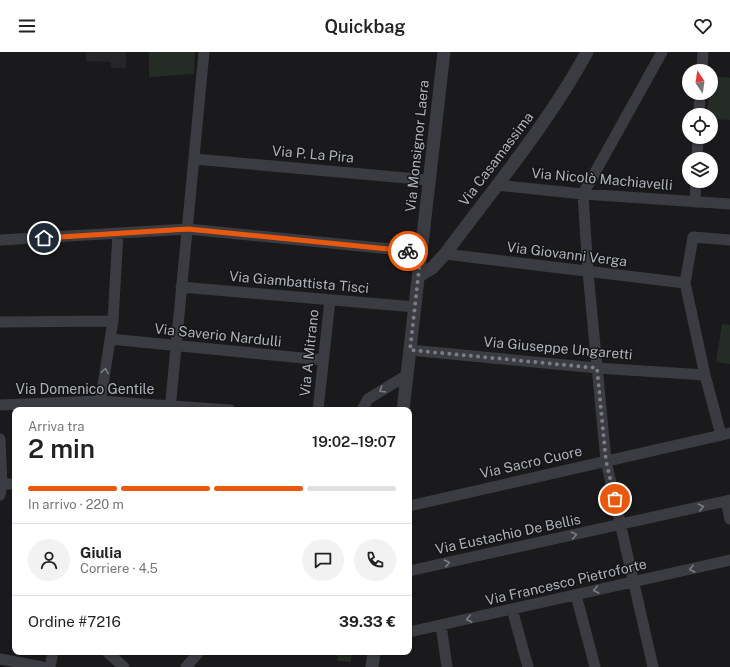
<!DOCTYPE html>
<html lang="it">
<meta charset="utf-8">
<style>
:root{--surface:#fff;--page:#f2f2f2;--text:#222;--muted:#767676;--line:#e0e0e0;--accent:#ea580c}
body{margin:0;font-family:"Public Sans",sans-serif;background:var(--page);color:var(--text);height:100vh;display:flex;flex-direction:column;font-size:15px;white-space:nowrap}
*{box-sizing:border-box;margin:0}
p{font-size:13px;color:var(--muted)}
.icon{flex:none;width:22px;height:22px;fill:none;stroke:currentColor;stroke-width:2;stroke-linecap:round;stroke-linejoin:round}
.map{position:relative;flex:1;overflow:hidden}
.sheet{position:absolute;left:12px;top:355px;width:400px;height:248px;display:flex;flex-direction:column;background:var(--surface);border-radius:8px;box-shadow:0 1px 3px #0004}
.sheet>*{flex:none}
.needle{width:26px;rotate:347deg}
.buttons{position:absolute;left:682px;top:12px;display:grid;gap:8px}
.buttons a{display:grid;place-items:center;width:36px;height:36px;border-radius:50%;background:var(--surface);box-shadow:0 1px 3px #0004;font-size:20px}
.pin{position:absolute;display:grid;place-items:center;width:34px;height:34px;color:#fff;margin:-17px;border:2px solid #fff;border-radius:50%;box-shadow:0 1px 4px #0007}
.courier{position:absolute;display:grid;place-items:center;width:40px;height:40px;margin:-20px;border:3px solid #ea580c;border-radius:50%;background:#fff;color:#222;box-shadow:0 1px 5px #0007}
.head em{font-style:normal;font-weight:600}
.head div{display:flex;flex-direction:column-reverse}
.head{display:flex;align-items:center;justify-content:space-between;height:68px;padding:0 16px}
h1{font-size:26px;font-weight:600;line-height:30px}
.bar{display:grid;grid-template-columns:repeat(4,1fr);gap:6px 4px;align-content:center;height:48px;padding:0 16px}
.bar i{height:5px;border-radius:3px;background:var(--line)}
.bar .on{background:var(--accent)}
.bar p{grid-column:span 4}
.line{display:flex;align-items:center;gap:10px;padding:0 16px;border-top:1px solid var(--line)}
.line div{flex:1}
.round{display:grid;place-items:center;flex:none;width:42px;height:42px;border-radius:21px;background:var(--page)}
header{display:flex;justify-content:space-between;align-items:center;height:52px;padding:0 16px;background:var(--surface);font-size:18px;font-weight:600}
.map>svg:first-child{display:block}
.built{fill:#262629}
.green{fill:#242c25}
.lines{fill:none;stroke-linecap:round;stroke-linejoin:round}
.minor{stroke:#3b3c41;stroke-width:11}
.tertiary{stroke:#3b3c41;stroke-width:13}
.oneway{stroke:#7a7d84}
.done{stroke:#7a7d83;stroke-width:4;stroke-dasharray:0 7.2}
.route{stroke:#ea580c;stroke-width:5}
.labels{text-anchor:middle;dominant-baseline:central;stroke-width:3;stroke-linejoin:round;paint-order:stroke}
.street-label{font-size:14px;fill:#aeb2ba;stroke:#151517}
</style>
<header><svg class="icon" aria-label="menu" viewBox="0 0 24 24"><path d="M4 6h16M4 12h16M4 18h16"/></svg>Quickbag<svg class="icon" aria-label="heart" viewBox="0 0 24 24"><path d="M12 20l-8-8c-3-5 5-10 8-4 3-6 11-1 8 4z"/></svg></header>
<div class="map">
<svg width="730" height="615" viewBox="0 0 730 615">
<rect width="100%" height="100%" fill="#1a1a1c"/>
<path class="built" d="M86 0H126V16H111V10L86 9Z"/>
<path class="green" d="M149 0H195L194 22 149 25Z
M711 24 730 26V68L711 67V63H707L709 41H711Z
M722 272 730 273V312L716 310Z
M338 600H352L351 610 337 609Z"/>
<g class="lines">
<path class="minor" d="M702 19 703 0
M699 63 700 41
M194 107 429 128
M697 107 698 85
M496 133 583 142 730 152
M695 150 696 129
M0 188 188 177 421 200
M445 202 685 231
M181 235 415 255
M0 270 113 269
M110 287 323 308
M410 298 597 316 705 323
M0 353 100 349 230 358
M99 358 113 269 118 181
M170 358 204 0
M318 358 330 248
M362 358 368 347 407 323
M721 383 705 323 685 231 693 185 730 188
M0 387 2 432 0 443
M0 432H15
M726 449 730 467
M409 454 730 381
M409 519 730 448
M576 543 595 615
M512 557 528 615
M441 573 447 615
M409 580 730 508
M107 600 124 615
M0 607 42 615
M50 615 53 600
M186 615 199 600
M653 615 606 409 588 220 583 142 662 0"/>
<path class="tertiary" d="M419 224 432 216 445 202C494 136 548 72 587 0
M403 358 444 0
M372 615 374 600"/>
</g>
<defs><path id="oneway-chevron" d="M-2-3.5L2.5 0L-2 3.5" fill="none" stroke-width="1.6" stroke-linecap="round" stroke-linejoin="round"/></defs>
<g class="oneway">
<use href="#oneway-chevron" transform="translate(105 319) rotate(-81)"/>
<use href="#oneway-chevron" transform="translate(382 338) rotate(148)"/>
<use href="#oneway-chevron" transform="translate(701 455) rotate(-13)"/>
<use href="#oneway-chevron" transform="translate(574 483) rotate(-12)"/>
<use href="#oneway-chevron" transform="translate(447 511) rotate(-12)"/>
<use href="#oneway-chevron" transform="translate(692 517) rotate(167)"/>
<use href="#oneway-chevron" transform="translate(596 538) rotate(167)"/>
<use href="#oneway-chevron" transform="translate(469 567) rotate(167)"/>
</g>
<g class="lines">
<path class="done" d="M408 199 421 200 410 298 597 316 606 409 615 447"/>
<path class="route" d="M44 186 188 177 408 199"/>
</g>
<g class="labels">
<g class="street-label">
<text transform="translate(417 94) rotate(-84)">Via Monsignor Laera</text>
<text transform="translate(313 102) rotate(5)">Via P. La Pira</text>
<text transform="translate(496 107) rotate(-53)">Via Casamassima</text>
<text transform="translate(602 127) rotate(5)">Via Nicolò Machiavelli</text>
<text transform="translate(567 202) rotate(7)">Via Giovanni Verga</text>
<text transform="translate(299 230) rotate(5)">Via Giambattista Tisci</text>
<text transform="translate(218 283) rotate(6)">Via Saverio Nardulli</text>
<text transform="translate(558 296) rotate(5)">Via Giuseppe Ungaretti</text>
<text transform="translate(309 301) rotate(-84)">Via A Mitrano</text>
<text x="85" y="337">Via Domenico Gentile</text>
<text transform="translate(531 410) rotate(-13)">Via Sacro Cuore</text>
<text transform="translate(508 482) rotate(-12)">Via Eustachio De Bellis</text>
<text transform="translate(566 530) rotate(-13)">Via Francesco Pietroforte</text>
</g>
</g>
</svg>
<div class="buttons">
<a><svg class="needle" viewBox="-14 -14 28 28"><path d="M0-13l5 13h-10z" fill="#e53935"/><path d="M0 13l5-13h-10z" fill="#767676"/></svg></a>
<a><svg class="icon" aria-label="locate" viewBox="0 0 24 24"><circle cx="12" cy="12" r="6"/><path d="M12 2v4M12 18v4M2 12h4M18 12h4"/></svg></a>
<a><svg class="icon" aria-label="layers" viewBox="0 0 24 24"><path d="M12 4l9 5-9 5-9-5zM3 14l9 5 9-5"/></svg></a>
</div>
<div class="pin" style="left:615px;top:447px;background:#ea580c"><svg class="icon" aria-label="bag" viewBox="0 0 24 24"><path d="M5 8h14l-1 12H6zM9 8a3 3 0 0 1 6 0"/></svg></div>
<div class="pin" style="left:44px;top:186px;background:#1f2937"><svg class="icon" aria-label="home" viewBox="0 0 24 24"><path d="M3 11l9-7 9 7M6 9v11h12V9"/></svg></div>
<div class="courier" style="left:408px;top:199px"><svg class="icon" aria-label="bike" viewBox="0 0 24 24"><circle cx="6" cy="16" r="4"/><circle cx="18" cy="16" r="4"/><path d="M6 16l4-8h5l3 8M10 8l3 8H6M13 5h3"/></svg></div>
<section class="sheet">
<div class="head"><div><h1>2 min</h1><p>Arriva tra</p></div><em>19:02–19:07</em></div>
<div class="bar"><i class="on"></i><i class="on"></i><i class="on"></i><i></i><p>In arrivo · 220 m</p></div>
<div class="line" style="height:72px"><a class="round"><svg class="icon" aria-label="person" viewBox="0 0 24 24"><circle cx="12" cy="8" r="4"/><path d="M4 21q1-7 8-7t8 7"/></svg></a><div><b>Giulia</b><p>Corriere · 4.5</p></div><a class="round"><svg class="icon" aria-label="chat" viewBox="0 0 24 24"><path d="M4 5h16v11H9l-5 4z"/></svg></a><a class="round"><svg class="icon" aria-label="phone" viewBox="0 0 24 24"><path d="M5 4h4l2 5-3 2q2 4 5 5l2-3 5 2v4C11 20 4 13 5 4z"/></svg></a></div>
<div class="line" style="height:52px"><div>Ordine #7216</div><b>39.33 €</b></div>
</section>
</div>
